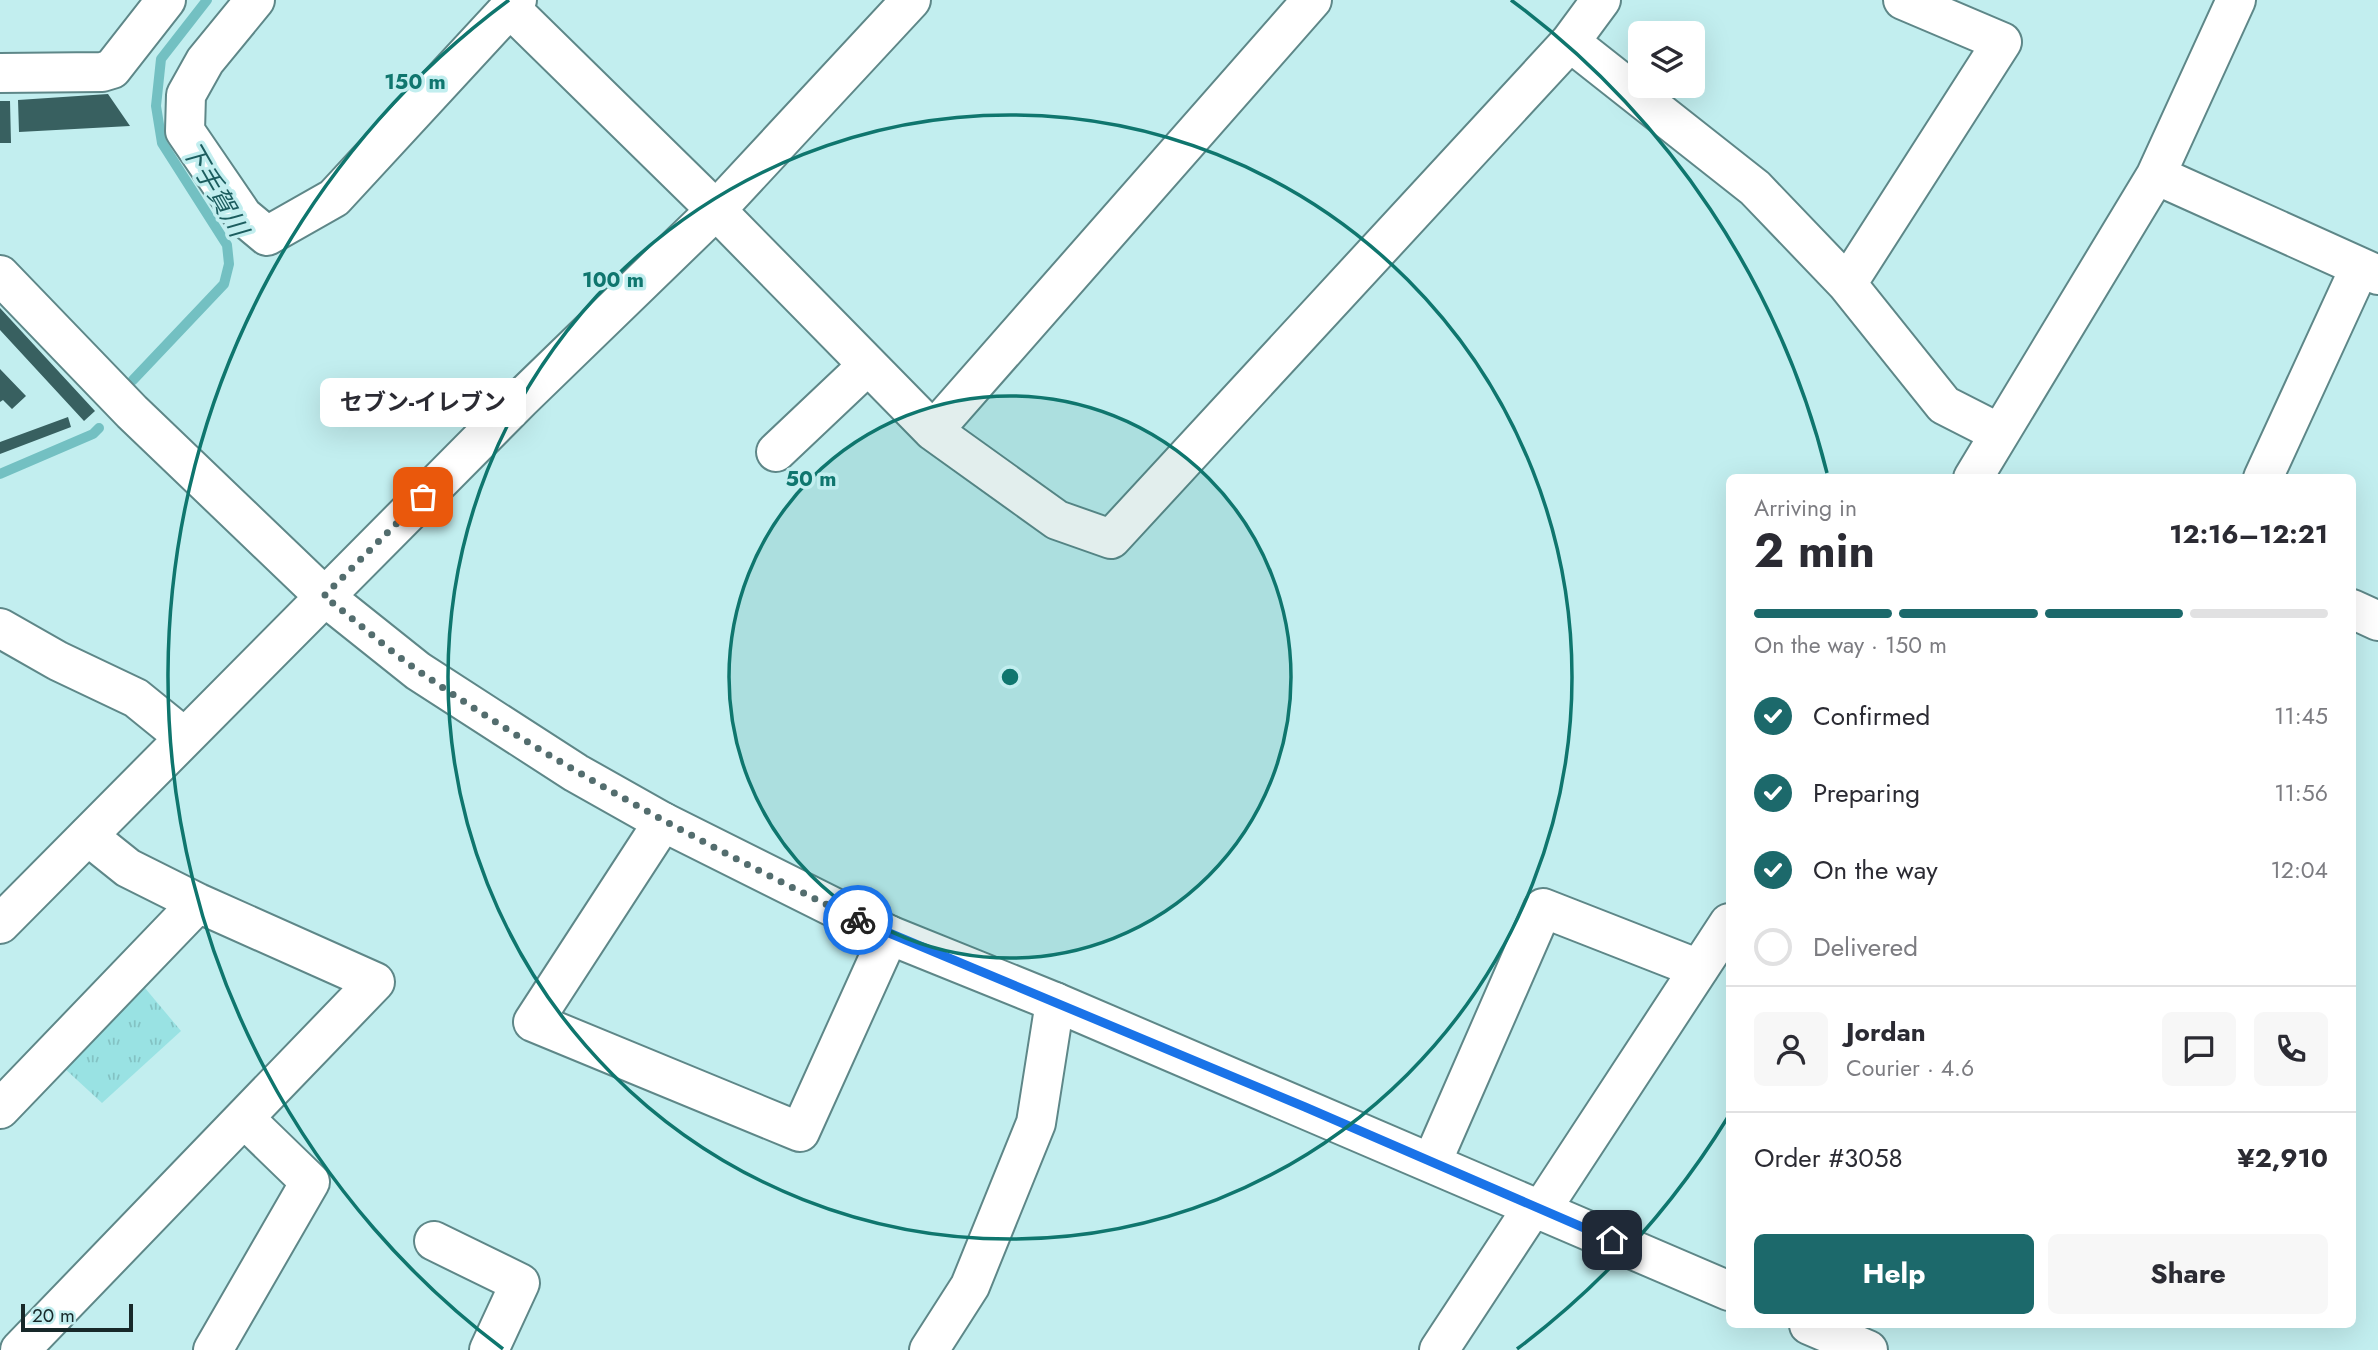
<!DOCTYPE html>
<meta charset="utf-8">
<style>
:root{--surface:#fff;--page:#f7f7f7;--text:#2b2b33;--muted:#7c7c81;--line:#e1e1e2;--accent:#1c696b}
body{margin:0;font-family:Jost,"Noto Sans JP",sans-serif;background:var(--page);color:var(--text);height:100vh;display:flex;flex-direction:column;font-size:26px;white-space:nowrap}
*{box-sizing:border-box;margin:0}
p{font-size:23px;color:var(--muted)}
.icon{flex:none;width:38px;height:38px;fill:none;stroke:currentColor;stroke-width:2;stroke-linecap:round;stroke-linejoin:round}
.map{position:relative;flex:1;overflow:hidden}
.panel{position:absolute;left:1726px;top:474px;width:630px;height:854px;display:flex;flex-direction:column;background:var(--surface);border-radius:10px;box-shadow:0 7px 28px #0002}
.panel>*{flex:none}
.buttons{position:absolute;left:1628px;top:21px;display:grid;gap:14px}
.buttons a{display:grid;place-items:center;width:77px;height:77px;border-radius:10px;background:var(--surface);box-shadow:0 7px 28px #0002;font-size:35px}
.scale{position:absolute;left:21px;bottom:18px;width:112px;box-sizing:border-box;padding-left:7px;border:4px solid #172829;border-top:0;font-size:19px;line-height:24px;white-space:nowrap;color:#172829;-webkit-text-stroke:5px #c2eeef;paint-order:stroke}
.pin{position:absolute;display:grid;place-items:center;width:60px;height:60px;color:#fff;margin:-30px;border-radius:14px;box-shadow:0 4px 10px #0006}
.courier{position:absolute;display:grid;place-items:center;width:70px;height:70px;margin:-35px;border:5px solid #1a73e8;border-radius:50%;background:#fff;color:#222;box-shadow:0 2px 9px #0007}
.bubble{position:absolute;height:49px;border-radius:10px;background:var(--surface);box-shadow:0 7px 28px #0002;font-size:23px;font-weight:700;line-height:49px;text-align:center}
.head em{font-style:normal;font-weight:700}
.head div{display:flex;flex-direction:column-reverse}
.head{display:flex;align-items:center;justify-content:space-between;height:119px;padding:0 28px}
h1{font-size:46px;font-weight:700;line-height:52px}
.bar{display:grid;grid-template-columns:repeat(4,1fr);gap:10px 7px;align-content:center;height:84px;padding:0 28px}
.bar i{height:9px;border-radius:5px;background:var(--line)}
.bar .selected{background:var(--accent)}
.bar p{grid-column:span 4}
.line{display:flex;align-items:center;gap:18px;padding:0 28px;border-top:2px solid var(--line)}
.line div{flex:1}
.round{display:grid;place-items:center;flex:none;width:74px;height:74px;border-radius:10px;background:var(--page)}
ol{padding:0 28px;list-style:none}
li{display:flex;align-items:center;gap:21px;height:77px}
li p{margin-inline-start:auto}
li .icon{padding:7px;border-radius:50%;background:var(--accent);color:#fff;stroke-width:4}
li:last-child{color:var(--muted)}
li i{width:38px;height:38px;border:4px solid var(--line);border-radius:50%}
.button{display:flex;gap:14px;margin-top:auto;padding:14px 28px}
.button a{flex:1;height:80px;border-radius:10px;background:var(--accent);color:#fff;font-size:28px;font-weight:700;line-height:80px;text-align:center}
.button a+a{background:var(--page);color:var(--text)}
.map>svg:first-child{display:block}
.park{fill:url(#park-tufts)}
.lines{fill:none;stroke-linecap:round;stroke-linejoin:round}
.stream{stroke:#73c0c2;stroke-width:10}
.building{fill:#386060}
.street-casing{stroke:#5e8788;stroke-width:42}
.secondary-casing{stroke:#5e8788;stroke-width:42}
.street{stroke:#fff;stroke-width:38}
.secondary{stroke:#fff;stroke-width:38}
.done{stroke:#536d6e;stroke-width:7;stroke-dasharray:0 12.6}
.route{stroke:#1a73e8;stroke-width:9}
.ring{fill:none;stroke:#0f766e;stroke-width:3.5}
.labels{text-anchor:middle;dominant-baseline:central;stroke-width:7;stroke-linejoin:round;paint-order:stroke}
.water-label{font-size:26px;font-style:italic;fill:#1c5d5f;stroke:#c2eeef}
.centre{fill:#0f766e;stroke:#c2eeef;stroke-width:3.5}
.ring-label{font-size:21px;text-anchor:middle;font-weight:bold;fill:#0f766e;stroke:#c2eeef;stroke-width:7;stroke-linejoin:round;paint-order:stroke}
</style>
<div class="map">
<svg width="2378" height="1350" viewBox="0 0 2378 1350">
<defs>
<pattern id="park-tufts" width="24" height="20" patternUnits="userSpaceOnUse" patternTransform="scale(1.75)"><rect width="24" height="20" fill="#99e2e3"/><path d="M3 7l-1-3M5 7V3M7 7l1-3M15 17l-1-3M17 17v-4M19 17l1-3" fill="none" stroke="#83c2c3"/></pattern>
</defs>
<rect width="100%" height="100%" fill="#c2eeef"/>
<path class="park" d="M145 988 181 1031 102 1103 63 1067Z"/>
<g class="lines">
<path class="stream" d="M133 380 224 284 229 264 227 245 162 143 156 106 161 59 207 0
M0 474 93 434 99 428"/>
</g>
<path class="building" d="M108 94 130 126 19 132 18 100Z
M0 101H10L11 143H0Z
M0 308 95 411 84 421 0 330Z
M0 369 26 396 12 409 3 400 0 402Z
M68 417 71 427 0 454V442Z"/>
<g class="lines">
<g class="street-casing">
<path id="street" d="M255 0 205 61 186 95 185 131 243 216 267 236 334 198 517 0
M510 8 716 210 933 431 1057 520 1111 539 1570 42 1601 0
M1570 42 1755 188 1847 284 1944 405 1999 433
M0 73 102 72 112 69 166 0
M2156 175 2378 275
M1847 284 2002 42 1903 0
M933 431 1312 0
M776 452 868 365
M1973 478 2156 175 2236 0
M2263 478 2360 267
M2352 609 2378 621
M0 628 58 661 136 698 184 737
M663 822 533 1022 800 1132 889 935
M0 1109 198 903
M1432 1162 1543 908 1699 969
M1541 1210 1729 923
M434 1241 520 1283 489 1350
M1809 1325 1868 1350
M20 1350 375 982 198 903 128 868 88 836
M213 1350 310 1182 244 1118
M929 1350 970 1286 1036 1123 1055 1002
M1439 1350 1533 1207 1729 1291"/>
</g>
<g class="secondary-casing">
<path id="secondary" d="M0 275 132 412 324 596 418 671 576 773 663 822 889 935 1055 1002 1533 1207
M0 924 521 399 716 210 911 0"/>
</g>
<use href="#street" class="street"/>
<use href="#secondary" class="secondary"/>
</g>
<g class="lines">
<path class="done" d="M423 497 324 596C356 621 387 649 420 672 559 768 707 846 858 920"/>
<path class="route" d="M858 920 1305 1107 1612 1240"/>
</g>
<circle cx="1010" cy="677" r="281" fill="#0f766e" fill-opacity=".12"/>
<g class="ring">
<circle cx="1010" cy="677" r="281"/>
<circle cx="1010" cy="677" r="562"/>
<path d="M1728 1117A842 842 0 0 1 1517 1349M503 1349A842 842 0 0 1 509 0M1511 0A842 842 0 0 1 1827 473"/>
</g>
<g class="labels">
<g class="water-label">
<text transform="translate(215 189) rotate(60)">下手賀川</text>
</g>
</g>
<circle cx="1010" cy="677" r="10" class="centre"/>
<g class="ring-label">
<text x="415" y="89">150 m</text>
<text x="613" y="287">100 m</text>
<text x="811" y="486">50 m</text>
</g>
</svg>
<div class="buttons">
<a><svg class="icon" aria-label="layers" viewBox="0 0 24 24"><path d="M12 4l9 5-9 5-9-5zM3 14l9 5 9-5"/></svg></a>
</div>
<div class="scale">20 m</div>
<div class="pin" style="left:423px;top:497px;background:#ea580c"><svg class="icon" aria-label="bag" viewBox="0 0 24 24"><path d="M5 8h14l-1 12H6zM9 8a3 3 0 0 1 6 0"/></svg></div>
<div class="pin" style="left:1612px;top:1240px;background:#1f2937"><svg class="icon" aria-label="home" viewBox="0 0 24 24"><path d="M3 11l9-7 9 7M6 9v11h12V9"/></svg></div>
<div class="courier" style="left:858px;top:920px"><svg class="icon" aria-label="bike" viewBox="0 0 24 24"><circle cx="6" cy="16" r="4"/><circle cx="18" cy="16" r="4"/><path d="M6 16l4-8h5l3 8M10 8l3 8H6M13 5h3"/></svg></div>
<div class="bubble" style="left:320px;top:378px;width:206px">セブン-イレブン</div>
<section class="panel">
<div class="head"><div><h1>2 min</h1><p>Arriving in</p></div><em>12:16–12:21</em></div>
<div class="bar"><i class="selected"></i><i class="selected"></i><i class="selected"></i><i></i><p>On the way · 150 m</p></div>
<ol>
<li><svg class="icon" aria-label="check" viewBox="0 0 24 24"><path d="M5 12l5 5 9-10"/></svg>Confirmed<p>11:45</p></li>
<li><svg class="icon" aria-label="check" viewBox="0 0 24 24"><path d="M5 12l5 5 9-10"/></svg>Preparing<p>11:56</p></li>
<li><svg class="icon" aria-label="check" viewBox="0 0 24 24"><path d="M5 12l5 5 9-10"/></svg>On the way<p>12:04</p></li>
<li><i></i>Delivered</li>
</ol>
<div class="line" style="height:126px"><a class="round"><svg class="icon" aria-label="person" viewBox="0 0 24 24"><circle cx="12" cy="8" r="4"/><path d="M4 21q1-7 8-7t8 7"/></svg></a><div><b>Jordan</b><p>Courier · 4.6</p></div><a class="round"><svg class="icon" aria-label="chat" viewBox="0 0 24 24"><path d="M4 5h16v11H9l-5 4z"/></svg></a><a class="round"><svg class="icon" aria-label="phone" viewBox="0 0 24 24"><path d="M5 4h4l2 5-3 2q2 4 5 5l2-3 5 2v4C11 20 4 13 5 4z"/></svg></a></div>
<div class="line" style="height:91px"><div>Order #3058</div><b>¥2,910</b></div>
<div class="button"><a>Help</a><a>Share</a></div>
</section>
</div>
